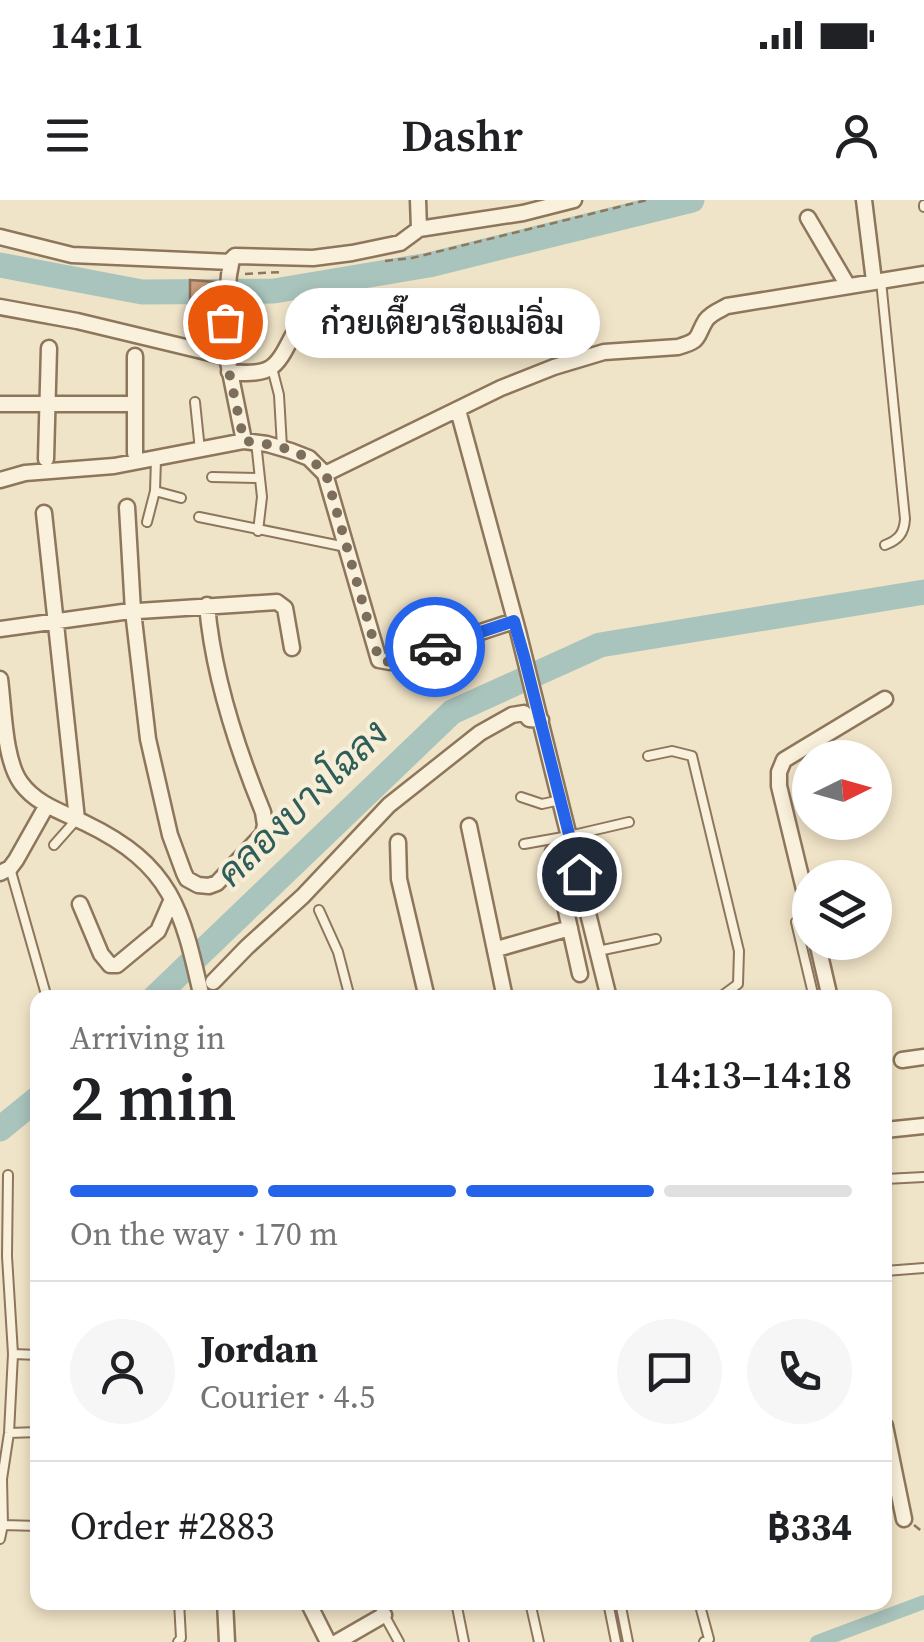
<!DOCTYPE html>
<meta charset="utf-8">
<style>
:root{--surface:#fff;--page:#f6f6f6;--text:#202124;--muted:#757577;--line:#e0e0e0;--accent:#2563eb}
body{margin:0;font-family:"Source Serif 4",Sarabun,serif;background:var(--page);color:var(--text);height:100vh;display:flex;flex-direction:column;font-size:38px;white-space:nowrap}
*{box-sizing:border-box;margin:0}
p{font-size:32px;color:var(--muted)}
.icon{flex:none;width:55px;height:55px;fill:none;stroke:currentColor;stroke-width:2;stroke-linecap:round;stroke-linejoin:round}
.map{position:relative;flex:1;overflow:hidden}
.panel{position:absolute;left:30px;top:790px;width:862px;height:620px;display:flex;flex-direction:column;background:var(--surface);border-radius:20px;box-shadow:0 5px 15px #0003}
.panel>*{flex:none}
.needle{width:65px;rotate:85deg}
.fabs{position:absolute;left:792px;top:540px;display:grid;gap:20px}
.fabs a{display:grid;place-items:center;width:100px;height:100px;border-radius:50%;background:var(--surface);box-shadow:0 5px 15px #0003;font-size:50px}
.pin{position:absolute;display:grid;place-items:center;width:85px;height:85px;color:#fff;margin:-42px;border:5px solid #fff;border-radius:50%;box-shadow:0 2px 10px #0007}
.courier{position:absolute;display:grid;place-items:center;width:100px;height:100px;margin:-50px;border:8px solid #2563eb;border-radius:50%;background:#fff;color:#222;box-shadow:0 2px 12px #0007}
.bubble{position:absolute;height:70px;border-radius:35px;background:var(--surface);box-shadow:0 5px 15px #0003;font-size:32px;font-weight:600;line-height:70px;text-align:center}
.head em{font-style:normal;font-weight:600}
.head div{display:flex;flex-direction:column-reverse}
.head{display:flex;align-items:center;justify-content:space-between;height:170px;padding:0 40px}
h1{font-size:65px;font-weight:600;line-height:75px}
.bar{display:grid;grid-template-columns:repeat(4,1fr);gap:15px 10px;align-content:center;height:120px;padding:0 40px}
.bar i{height:12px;border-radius:8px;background:var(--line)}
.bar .on{background:var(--accent)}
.bar p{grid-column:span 4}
.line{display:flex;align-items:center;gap:25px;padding:0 40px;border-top:2px solid var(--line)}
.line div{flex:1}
.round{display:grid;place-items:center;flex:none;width:105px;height:105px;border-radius:52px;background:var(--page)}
.status{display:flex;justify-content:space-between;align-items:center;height:70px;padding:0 50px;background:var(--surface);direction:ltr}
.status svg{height:28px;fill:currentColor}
header{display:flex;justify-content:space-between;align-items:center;height:130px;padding:0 40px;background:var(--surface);font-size:45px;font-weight:600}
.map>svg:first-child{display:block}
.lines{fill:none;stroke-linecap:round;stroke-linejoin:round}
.canal{stroke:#a9c4bc;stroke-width:14}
.river{stroke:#a9c4bc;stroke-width:25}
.service-casing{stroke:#8d765c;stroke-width:12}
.minor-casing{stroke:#8d765c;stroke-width:19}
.path{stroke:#8d765c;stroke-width:2.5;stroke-dasharray:8 5;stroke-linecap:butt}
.service{stroke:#faf1dc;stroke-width:8}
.minor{stroke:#faf1dc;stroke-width:14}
.wall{fill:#b2896c}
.building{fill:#cf9f7d;stroke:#916f58;stroke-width:2.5}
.done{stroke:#7c6e5b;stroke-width:10;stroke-dasharray:0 18}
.route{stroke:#2563eb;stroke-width:12}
.labels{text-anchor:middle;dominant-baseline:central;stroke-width:8;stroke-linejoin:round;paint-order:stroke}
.water-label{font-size:38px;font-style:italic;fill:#2f5d5a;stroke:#f7eed8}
</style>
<div class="status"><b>14:11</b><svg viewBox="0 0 49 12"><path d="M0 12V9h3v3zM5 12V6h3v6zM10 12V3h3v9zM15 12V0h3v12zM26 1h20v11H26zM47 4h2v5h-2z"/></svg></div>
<header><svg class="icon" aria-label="menu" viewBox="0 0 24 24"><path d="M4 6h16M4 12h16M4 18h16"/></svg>Dashr<svg class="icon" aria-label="person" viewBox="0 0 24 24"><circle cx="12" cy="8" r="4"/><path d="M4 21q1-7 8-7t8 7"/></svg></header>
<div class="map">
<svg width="924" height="1442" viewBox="0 0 924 1442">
<rect width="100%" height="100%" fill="#f0e4c8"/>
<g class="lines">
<path class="canal" d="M817 1442 924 1402"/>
<path class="river" d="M0 65 142 92 274 91 429 65 692 0
M154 798 452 512 600 445 924 392
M0 929 38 898"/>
<g class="service-casing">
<path id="service" d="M924 5V7
M881 81 905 319C904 334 898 340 885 345
M272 168 279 195 282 247
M195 202 200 250
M256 242 262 297 258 331
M212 277 260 278
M155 291 181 298
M199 317 346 347
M147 322 155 291 156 259
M648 556 672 551 692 556 739 751 738 784 719 798
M521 597 542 604 560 600
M524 644 569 636 629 622
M54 645 77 619
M10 668 47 798
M319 710 338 752 350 798
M796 722 814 798
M598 751 656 739
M885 979 924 977
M885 1071 924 1068
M13 1154 38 1155
M9 1233 38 1232
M3 1325 38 1326
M0 1339 3 1325 2 1279 9 1233 13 1154 7 1056 8 975
M377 1402 399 1442
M456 1402 464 1442
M530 1402 539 1442
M608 1402 616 1442
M620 1402 628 1442
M699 1402 709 1439 704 1442
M178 1442 181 1438 179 1402"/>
</g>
<g class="minor-casing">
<path id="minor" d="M418 0 419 29
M864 0 874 81
M808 18 848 86
M0 37 72 55 231 62
M0 107 77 121 227 157
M135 156V253
M229 172C274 176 276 168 295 131
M0 204H135
M458 210 518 431 609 798
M244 241 227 157 225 122 229 75 232 59 235 56 313 58 352 53 400 43 419 29 523 13 574 0
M46 259 49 148
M325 274 501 188 554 167 604 152 678 147C702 140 695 138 706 120 711 113 720 110 727 106L924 74
M0 280 25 273 114 266 244 241 267 244 291 251 309 258 325 274 379 460 390 462 514 421
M127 307 133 411 148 539 170 635 184 673 187 679 198 685 209 686 217 683 263 634 265 625 263 612C236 546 213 476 207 405
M44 313 77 619
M0 429 123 412 277 402 285 408 292 448
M0 479C4 508 4 560 21 583 36 604 62 612 85 623 172 665 182 709 202 798
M469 626 505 798
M398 642 399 679 427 798
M553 652 580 774
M0 673 10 668 16 660 47 605
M80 704 101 754 110 765H117L158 731 172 699
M810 714 779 586V572L784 560 885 499
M817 742 830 798
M497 749 570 728
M213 782 247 747 303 696 389 605 480 533 512 515 524 513 529 519 541 520
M902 860 924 857
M885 930 924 926
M885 1226 904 1319
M225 1402 227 1442
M308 1402 328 1442
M337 1442 384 1415"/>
</g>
<path class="path" d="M385 61 412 58 647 0
M245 74 282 72
M914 1325 924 1333"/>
<use href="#service" class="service"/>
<use href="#minor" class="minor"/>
</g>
<path class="wall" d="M190 80 216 82V143L190 137Z"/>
<path class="building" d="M190 80 216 82V123L190 117Z"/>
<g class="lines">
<path class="done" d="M225 122 226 158 244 241C273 244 306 250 326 274L379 460 390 462 435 447"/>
<path class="route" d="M435 447 514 421 525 460 579 674"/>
</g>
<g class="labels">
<g class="water-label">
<text transform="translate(302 603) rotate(-44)">คลองบางโฉลง</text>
</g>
</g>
</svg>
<div class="fabs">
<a><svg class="needle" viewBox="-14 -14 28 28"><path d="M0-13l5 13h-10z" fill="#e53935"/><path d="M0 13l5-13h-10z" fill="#757577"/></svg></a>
<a><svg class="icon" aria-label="layers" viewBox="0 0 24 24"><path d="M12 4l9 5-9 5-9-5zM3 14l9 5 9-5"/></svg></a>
</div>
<div class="pin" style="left:225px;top:122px;background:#ea580c"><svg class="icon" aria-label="bag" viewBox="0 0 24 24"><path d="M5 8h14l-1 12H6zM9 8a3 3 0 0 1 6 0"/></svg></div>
<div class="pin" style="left:579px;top:674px;background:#1f2937"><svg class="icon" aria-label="home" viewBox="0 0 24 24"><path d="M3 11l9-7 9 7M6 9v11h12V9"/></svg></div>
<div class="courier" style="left:435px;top:447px"><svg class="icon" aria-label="car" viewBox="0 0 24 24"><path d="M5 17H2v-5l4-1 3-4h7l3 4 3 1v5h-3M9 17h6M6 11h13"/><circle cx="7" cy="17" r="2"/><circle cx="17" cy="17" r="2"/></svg></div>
<div class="bubble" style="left:285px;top:88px;width:315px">ก๋วยเตี๊ยวเรือแม่อิ่ม</div>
<section class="panel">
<div class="head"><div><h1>2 min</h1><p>Arriving in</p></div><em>14:13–14:18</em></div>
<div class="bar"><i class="on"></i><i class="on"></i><i class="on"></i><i></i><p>On the way · 170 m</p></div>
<div class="line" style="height:180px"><a class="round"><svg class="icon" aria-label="person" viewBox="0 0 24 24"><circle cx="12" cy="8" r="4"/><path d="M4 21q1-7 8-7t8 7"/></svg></a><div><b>Jordan</b><p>Courier · 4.5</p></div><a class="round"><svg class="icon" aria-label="chat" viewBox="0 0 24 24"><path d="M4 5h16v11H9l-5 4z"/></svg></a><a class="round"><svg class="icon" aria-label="phone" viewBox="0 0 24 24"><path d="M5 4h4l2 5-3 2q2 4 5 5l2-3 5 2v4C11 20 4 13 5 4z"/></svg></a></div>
<div class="line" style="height:130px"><div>Order #2883</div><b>฿334</b></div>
</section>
</div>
